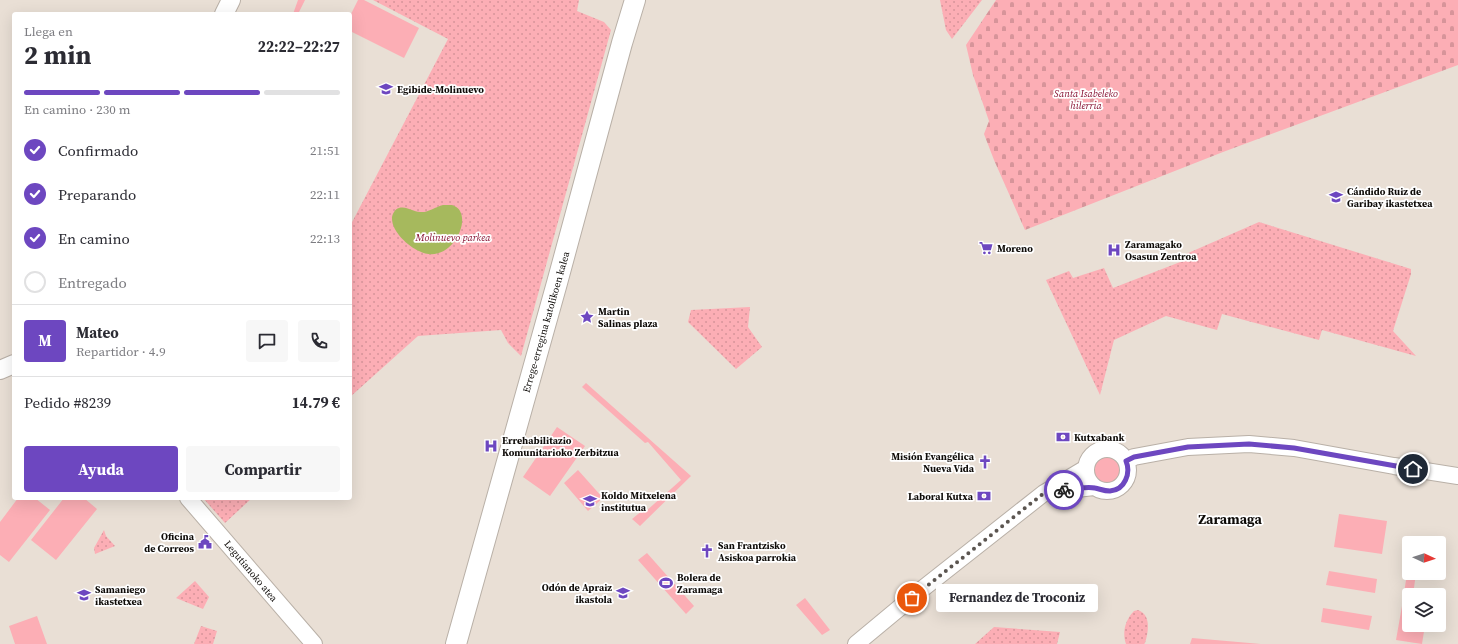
<!DOCTYPE html>
<html lang="es">
<meta charset="utf-8">
<style>
:root{--surface:#fff;--page:#f7f7f7;--text:#2b2b33;--muted:#7c7c81;--line:#e1e1e2;--accent:#6d47c0}
body{margin:0;font-family:"Source Serif 4",serif;background:var(--page);color:var(--text);height:100vh;display:flex;flex-direction:column;font-size:15px;white-space:nowrap}
*{box-sizing:border-box;margin:0}
p{font-size:13px;color:var(--muted)}
.icon{flex:none;width:22px;height:22px;fill:none;stroke:currentColor;stroke-width:2;stroke-linecap:round;stroke-linejoin:round}
.map{position:relative;flex:1;overflow:hidden}
.panel{position:absolute;left:12px;top:12px;width:340px;height:488px;display:flex;flex-direction:column;background:var(--surface);border-radius:4px;box-shadow:0 4px 16px #0002}
.panel>*{flex:none}
.needle{width:26px;rotate:93deg}
.buttons{position:absolute;left:1402px;top:536px;display:grid;gap:8px}
.buttons a{display:grid;place-items:center;width:44px;height:44px;border-radius:4px;background:var(--surface);box-shadow:0 4px 16px #0002;font-size:20px}
.pin{position:absolute;display:grid;place-items:center;width:34px;height:34px;color:#fff;margin:-17px;border:2px solid #fff;border-radius:50%;box-shadow:0 1px 4px #0007}
.courier{position:absolute;display:grid;place-items:center;width:40px;height:40px;margin:-20px;border:3px solid #6d47c0;border-radius:50%;background:#fff;color:#222;box-shadow:0 1px 5px #0007}
.bubble{position:absolute;height:28px;border-radius:4px;background:var(--surface);box-shadow:0 4px 16px #0002;font-size:13px;font-weight:700;line-height:28px;text-align:center}
.overview em{font-style:normal;font-weight:700}
.overview div{display:flex;flex-direction:column-reverse}
.overview{display:flex;align-items:center;justify-content:space-between;height:68px;padding:0 12px}
h1{font-size:26px;font-weight:700;line-height:30px}
.bar{display:grid;grid-template-columns:repeat(4,1fr);gap:6px 4px;align-content:center;height:48px;padding:0 12px}
.bar i{height:5px;border-radius:3px;background:var(--line)}
.bar .on{background:var(--accent)}
.bar p{grid-column:span 4}
.line{display:flex;align-items:center;gap:10px;padding:0 12px;border-top:1px solid var(--line)}
.line div{flex:1}
.round{display:grid;place-items:center;flex:none;width:42px;height:42px;border-radius:4px;background:var(--page)}
ol{padding:0 12px;list-style:none}
li{display:flex;align-items:center;gap:12px;height:44px}
li p{margin-inline-start:auto}
li .icon{padding:4px;border-radius:50%;background:var(--accent);color:#fff;stroke-width:4}
li:last-child{color:var(--muted)}
li i{width:22px;height:22px;border:2px solid var(--line);border-radius:50%}
.button{display:flex;gap:8px;margin-top:auto;padding:8px 12px}
.button a{flex:1;height:46px;border-radius:4px;background:var(--accent);color:#fff;font-size:16px;font-weight:700;line-height:46px;text-align:center}
.button a+a{background:var(--page);color:var(--text)}
.map>svg:first-child{display:block}
.grass{fill:#fcaeb5}
.cemetery{fill:url(#cemetery-stones)}
.park{fill:url(#park-dots)}
.water{fill:#a6b95d}
.lines{fill:none;stroke-linecap:round;stroke-linejoin:round}
.tertiary-casing{stroke:#b9b0a7;stroke-width:18}
.secondary-casing{stroke:#b9b0a7;stroke-width:20}
.primary-casing{stroke:#b9b0a7;stroke-width:22}
.tertiary{stroke:#fff;stroke-width:16}
.secondary{stroke:#fff;stroke-width:18}
.primary{stroke:#fff;stroke-width:20}
.done{stroke:#5b5550;stroke-width:4;stroke-dasharray:0 7.2}
.route{stroke:#6d47c0;stroke-width:5}
.labels{text-anchor:middle;dominant-baseline:central;stroke-width:3.5;stroke-linejoin:round;paint-order:stroke}
.poi-label{font-size:10px;font-weight:bold;fill:#0e0b08;stroke:#fff;text-anchor:start}
.park-label{font-size:10px;font-style:italic;fill:#861031;stroke:#fff}
.street-label{font-size:10px;fill:#0e0b08;stroke:#fff}
.district-label{font-size:14px;font-weight:bold;fill:#0e0b08;stroke:#fff}
</style>
<div class="map">
<svg width="1458" height="644" viewBox="0 0 1458 644">
<defs>
<pattern id="cemetery-stones" width="16" height="16" patternUnits="userSpaceOnUse"><rect width="16" height="16" fill="#fcaeb5"/><path d="M2 7V4a2 2 0 0 1 4 0v3zM10 15v-3a2 2 0 0 1 4 0v3z" fill="#d7949a"/></pattern>
<pattern id="park-dots" width="8" height="8" patternUnits="userSpaceOnUse"><rect width="8" height="8" fill="#fcaeb5"/><path d="M2 2h.1M6 6h.1" fill="none" stroke="#d7949a" stroke-width="1.8" stroke-linecap="round"/></pattern>
</defs>
<rect width="100%" height="100%" fill="#e9dfd5"/>
<path class="grass" d="M298 0H305L298 14H293Z
M358 0H364L419 28 404 58 350 31V16Z
M586 383 691 476 640 526 632 519 643 510 645 512 681 480 648 442 645 443 582 387Z
M557 427 585 446 550 496 523 477Z
M1094 470a13 13 0 1 1 26 0a13 13 0 1 1-26 0Z
M578 470 603 498 588 511 564 483Z
M18 498H35L50 510 9 562 0 555V522Z
M64 498H84L97 509 56 560 31 540Z
M1339 514 1387 521 1382 554 1334 547Z
M647 553 694 606 686 614 638 560Z
M1409 560V573H1416L1413 595H1409V601L1403 600Z
M1329 571 1377 579 1375 593 1326 585Z
M805 598 830 630 822 635 796 605Z
M1402 606 1409 607V625H1425L1422 644 1396 640Z
M1323 608 1372 616 1369 630 1321 622Z
M37 616 47 644H15L9 626Z
M1192 638 1261 644H1190Z"/>
<path class="cemetery" d="M996 0H1458V65L1223 152 1025 230 994 160 984 134 989 121 973 75 966 45Z"/>
<path class="park" d="M373 0H579L577 11 604 22 611 30 521 356 508 343 501 330 418 336 350 397V226L448 39Z
M940 0H982L952 39 946 30Z
M1259 222 1411 269V274L1393 331 1416 356 1322 330 1319 340 1222 314 1217 330 1166 316 1114 340 1100 395 1046 280 1069 271 1073 278 1104 268 1113 288 1188 259 1186 254Z
M750 307 748 327 762 347 736 369 688 322 691 310Z
M203 498H252L225 523Z
M104 530 106 536 115 546 95 554 94 548Z
M195 581 209 597 203 609 176 598Z
M1138 610C1152 615 1148 633 1145 643L1144 644H1126C1122 633 1125 620 1134 611Z
M201 626 217 631 213 644H194Z
M994 627 1060 632 1057 644H975Z"/>
<path class="water" d="M443 205C446 205 450 205 452 205 477 212 452 268 419 251 408 246 391 231 392 217 393 213 395 209 399 208 407 206 413 212 420 212 428 213 435 207 443 205Z"/>
<g class="lines">
<g class="tertiary-casing">
<path id="tertiary" d="M1086 470a21 21 0 1 1 42 0a21 21 0 1 1-42 0Z
M1126 461 1134 457 1188 447 1249 444 1294 448 1394 466 1458 476
M1050 492 1094 487
M188 498 314 644
M856 644 921 590 1044 493 1086 468"/>
</g>
<g class="secondary-casing">
<path id="secondary" d="M224 14 231 0
M0 370 14 364"/>
</g>
<g class="primary-casing">
<path id="primary" d="M456 644 557 283 622 43 635 0"/>
</g>
<use href="#tertiary" class="tertiary"/>
<use href="#secondary" class="secondary"/>
<use href="#primary" class="primary"/>
</g>
<g class="lines">
<path class="done" d="M912 598 1044 493 1064 490"/>
<path class="route" d="M1064 490C1072 489 1087 486 1095 488 1100 489 1104 491 1110 491 1125 490 1131 473 1126 461L1134 457 1188 447 1249 444 1294 448 1413 469"/>
</g>
<defs>
<g id="school-bare" transform="scale(1.08)"><path d="M0-5L7-2L0 1L-7-2ZM-4 1L0 2.5L4 1V4Q0 6-4 4Z" fill="#6d47c0" stroke="#fff" stroke-width="2.5" paint-order="stroke"/></g>
<g id="supermarket-bare" transform="scale(1.08)"><path d="M-6-5.5h2.5l.6 2H6L4.5 2H-2.5L-4.4-4H-6ZM-1.5 3.2a1.3 1.3 0 1 0 .1 0ZM3 3.2a1.3 1.3 0 1 0 .1 0Z" fill="#6d47c0" stroke="#fff" stroke-width="2.5" paint-order="stroke"/></g>
<g id="hospital-bare" transform="scale(1.08)"><path d="M-5-5h3v3.5h4V-5h3V5h-3V1.5h-4V5h-3Z" fill="#6d47c0" stroke="#fff" stroke-width="2.5" paint-order="stroke"/></g>
<g id="sight-bare" transform="scale(1.08)"><path d="M0-6L1.8-2.2L6-1.7L2.9 1.2L3.7 5.4L0 3.3L-3.7 5.4L-2.9 1.2L-6-1.7L-1.8-2.2Z" fill="#6d47c0" stroke="#fff" stroke-width="2.5" paint-order="stroke"/></g>
<g id="bank-bare" transform="scale(1.08)"><path d="M-6-4H6V4H-6ZM0-2.3a2.3 2.3 0 1 0 0 4.6a2.3 2.3 0 1 0 0-4.6Z" fill="#6d47c0" stroke="#fff" stroke-width="2.5" paint-order="stroke"/></g>
<g id="church-bare" transform="scale(1.08)"><path d="M-1.2-6h2.4v3.5h3.3v2.4h-3.3V6h-2.4V-.1h-3.3v-2.4h3.3Z" fill="#6d47c0" stroke="#fff" stroke-width="2.5" paint-order="stroke"/></g>
<g id="civic-bare" transform="scale(1.08)"><path d="M-.6-6.5H3V-4.5H.6V-3L4-1V1h2V6H-6V1h2V-1L-.6-3ZM-1.2 2.5V6h2.4V2.5Z" fill="#6d47c0" stroke="#fff" stroke-width="2.5" paint-order="stroke"/></g>
<g id="stadium-bare" transform="scale(1.08)"><path d="M0-5a6.5 5 0 1 0 0 10a6.5 5 0 1 0 0-10ZM-3.5-1.8h7v3.6h-7Z" fill="#6d47c0" stroke="#fff" stroke-width="2.5" paint-order="stroke"/></g>
</defs>
<g fill-rule="evenodd">
<use href="#school-bare" x="386" y="89"/>
<use href="#school-bare" x="1336" y="197"/>
<use href="#supermarket-bare" x="986" y="248"/>
<use href="#hospital-bare" x="1114" y="250"/>
<use href="#sight-bare" x="587" y="317"/>
<use href="#bank-bare" x="1063" y="437"/>
<use href="#hospital-bare" x="491" y="446"/>
<use href="#church-bare" x="985" y="462"/>
<use href="#bank-bare" x="984" y="496"/>
<use href="#school-bare" x="590" y="501"/>
<use href="#civic-bare" x="205" y="542"/>
<use href="#church-bare" x="707" y="551"/>
<use href="#stadium-bare" x="666" y="583"/>
<use href="#school-bare" x="623" y="593"/>
<use href="#school-bare" x="84" y="595"/>
</g>
<g class="labels">
<g class="poi-label">
<text x="397" y="89">Egibide-Molinuevo</text>
<text x="1347" y="191">Cándido Ruiz de<tspan x="1347" dy="12">Garibay ikastetxea</tspan></text>
<text x="1125" y="244">Zaramagako<tspan x="1125" dy="12">Osasun Zentroa</tspan></text>
<text x="997" y="248">Moreno</text>
<text x="598" y="311">Martin<tspan x="598" dy="12">Salinas plaza</tspan></text>
<text x="1074" y="437">Kutxabank</text>
<text x="502" y="440">Errehabilitazio<tspan x="502" dy="12">Komunitarioko Zerbitzua</tspan></text>
<text x="974" y="456" text-anchor="end">Misión Evangélica<tspan x="974" dy="12">Nueva Vida</tspan></text>
<text x="601" y="495">Koldo Mitxelena<tspan x="601" dy="12">institutua</tspan></text>
<text x="973" y="496" text-anchor="end">Laboral Kutxa</text>
<text x="194" y="536" text-anchor="end">Oficina<tspan x="194" dy="12">de Correos</tspan></text>
<text x="718" y="545">San Frantzisko<tspan x="718" dy="12">Asiskoa parrokia</tspan></text>
<text x="677" y="577">Bolera de<tspan x="677" dy="12">Zaramaga</tspan></text>
<text x="612" y="587" text-anchor="end">Odón de Apraiz<tspan x="612" dy="12">ikastola</tspan></text>
<text x="95" y="589">Samaniego<tspan x="95" dy="12">ikastetxea</tspan></text>
</g>
<g class="park-label">
<text x="1086" y="93">Santa Isabeleko<tspan x="1086" dy="12">hilerria</tspan></text>
<text x="453" y="237">Molinuevo parkea</text>
</g>
<g class="street-label">
<text transform="translate(546 322) rotate(-74)">Errege-erregina katolikoen kalea</text>
<text transform="translate(251 571) rotate(50)">Legutianoko atea</text>
</g>
<g class="district-label">
<text x="1230" y="519">Zaramaga</text>
</g>
</g>
</svg>
<div class="buttons">
<a><svg class="needle" viewBox="-14 -14 28 28"><path d="M0-13l5 13h-10z" fill="#e53935"/><path d="M0 13l5-13h-10z" fill="#7c7c81"/></svg></a>
<a><svg class="icon" aria-label="layers" viewBox="0 0 24 24"><path d="M12 4l9 5-9 5-9-5zM3 14l9 5 9-5"/></svg></a>
</div>
<div class="pin" style="left:912px;top:598px;background:#ea580c"><svg class="icon" aria-label="bag" viewBox="0 0 24 24"><path d="M5 8h14l-1 12H6zM9 8a3 3 0 0 1 6 0"/></svg></div>
<div class="pin" style="left:1413px;top:469px;background:#1f2937"><svg class="icon" aria-label="home" viewBox="0 0 24 24"><path d="M3 11l9-7 9 7M6 9v11h12V9"/></svg></div>
<div class="courier" style="left:1064px;top:490px"><svg class="icon" aria-label="bike" viewBox="0 0 24 24"><circle cx="6" cy="16" r="4"/><circle cx="18" cy="16" r="4"/><path d="M6 16l4-8h5l3 8M10 8l3 8H6M13 5h3"/></svg></div>
<div class="bubble" style="left:936px;top:584px;width:162px">Fernandez de Troconiz</div>
<section class="panel">
<div class="overview"><div><h1>2 min</h1><p>Llega en</p></div><em>22:22–22:27</em></div>
<div class="bar"><i class="on"></i><i class="on"></i><i class="on"></i><i></i><p>En camino · 230 m</p></div>
<ol>
<li><svg class="icon" aria-label="check" viewBox="0 0 24 24"><path d="M5 12l5 5 9-10"/></svg>Confirmado<p>21:51</p></li>
<li><svg class="icon" aria-label="check" viewBox="0 0 24 24"><path d="M5 12l5 5 9-10"/></svg>Preparando<p>22:11</p></li>
<li><svg class="icon" aria-label="check" viewBox="0 0 24 24"><path d="M5 12l5 5 9-10"/></svg>En camino<p>22:13</p></li>
<li><i></i>Entregado</li>
</ol>
<div class="line" style="height:72px"><b class="round" style="background:var(--accent);color:#fff">M</b><div><b>Mateo</b><p>Repartidor · 4.9</p></div><a class="round"><svg class="icon" aria-label="chat" viewBox="0 0 24 24"><path d="M4 5h16v11H9l-5 4z"/></svg></a><a class="round"><svg class="icon" aria-label="phone" viewBox="0 0 24 24"><path d="M5 4h4l2 5-3 2q2 4 5 5l2-3 5 2v4C11 20 4 13 5 4z"/></svg></a></div>
<div class="line" style="height:52px"><div>Pedido #8239</div><b>14.79 €</b></div>
<div class="button"><a>Ayuda</a><a>Compartir</a></div>
</section>
</div>
